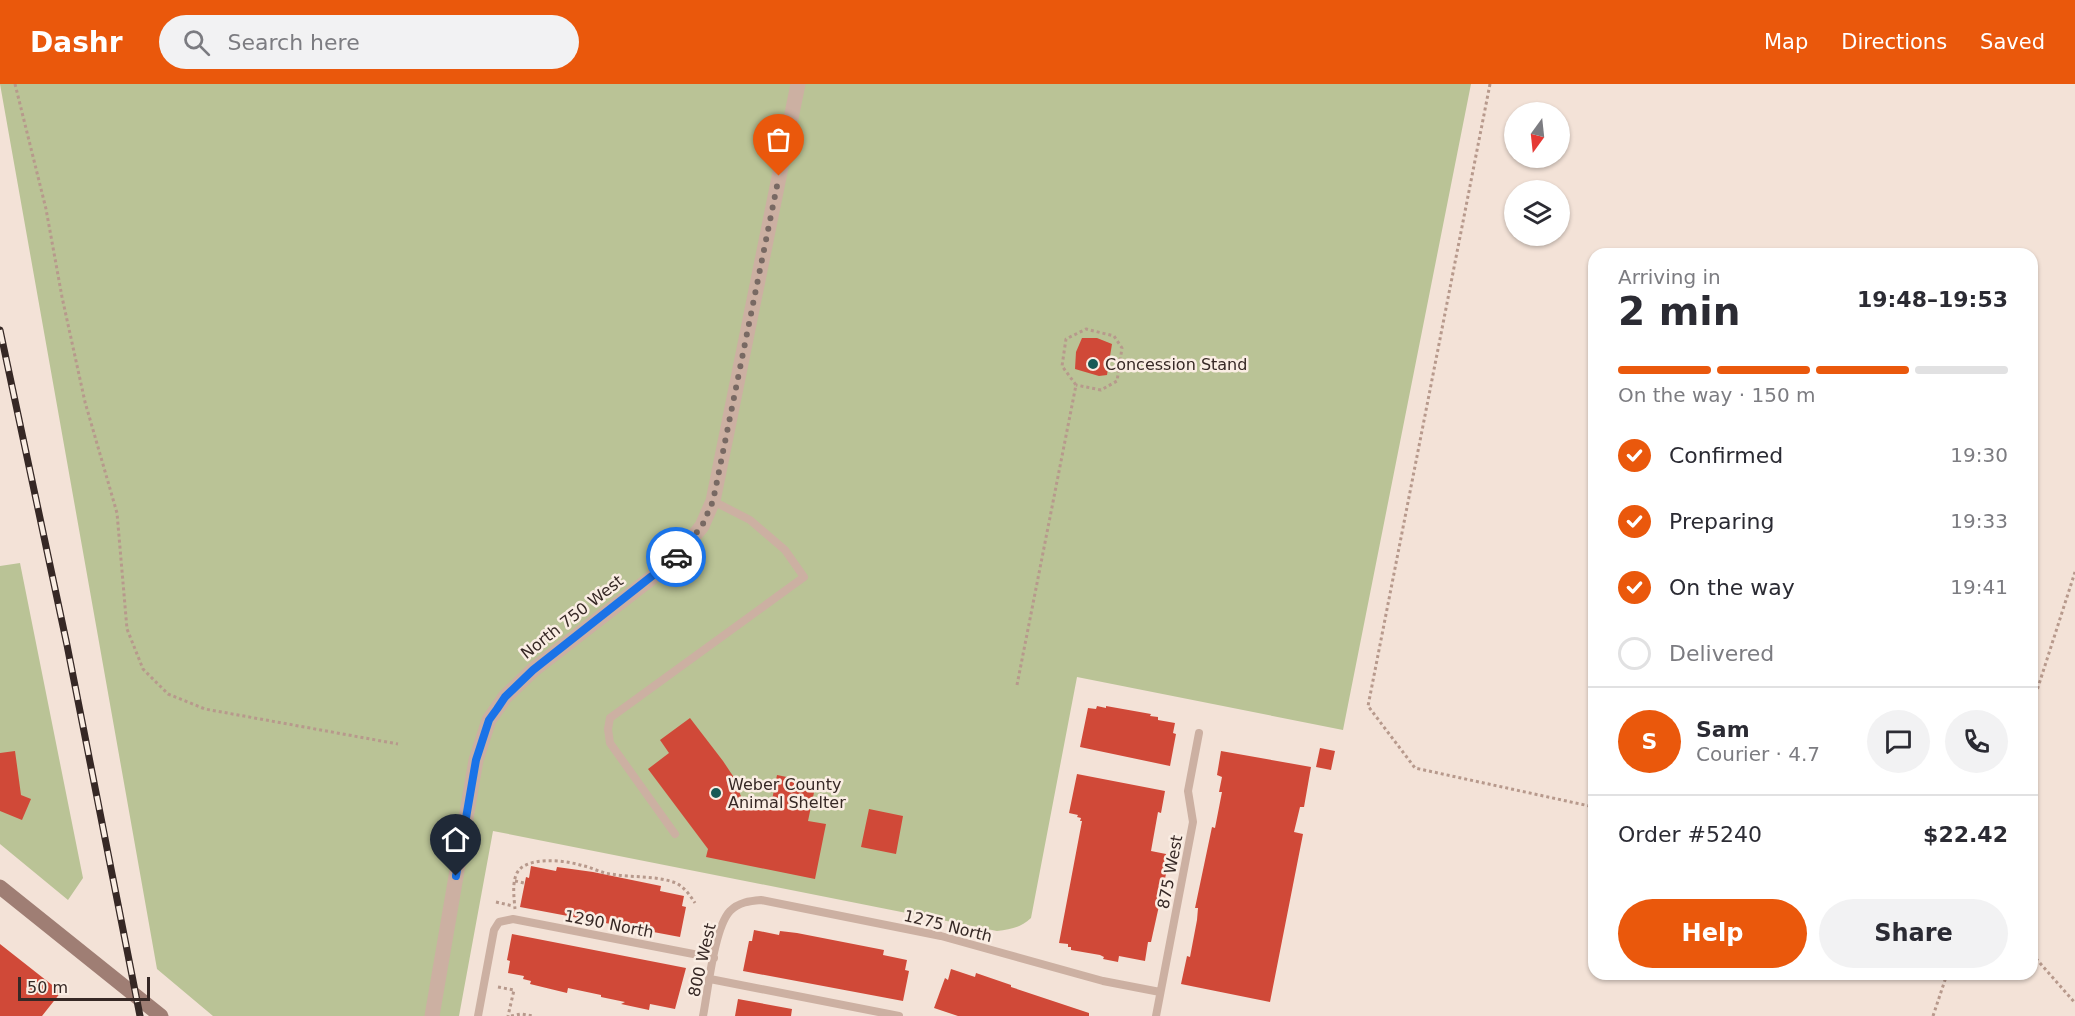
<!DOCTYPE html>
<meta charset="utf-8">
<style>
:root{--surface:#fff;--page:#f2f2f3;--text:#2b2b33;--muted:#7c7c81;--line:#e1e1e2;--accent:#ea580c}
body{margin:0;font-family:"DejaVu Sans",sans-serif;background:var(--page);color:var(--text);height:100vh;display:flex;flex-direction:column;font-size:22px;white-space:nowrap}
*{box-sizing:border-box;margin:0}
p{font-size:20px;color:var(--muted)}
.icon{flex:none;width:33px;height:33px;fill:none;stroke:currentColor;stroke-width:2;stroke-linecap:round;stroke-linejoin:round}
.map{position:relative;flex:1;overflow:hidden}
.details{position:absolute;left:1588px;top:164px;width:450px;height:732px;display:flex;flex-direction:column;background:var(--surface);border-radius:18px;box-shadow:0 2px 4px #0004}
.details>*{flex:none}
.needle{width:39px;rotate:195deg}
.fabs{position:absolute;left:1504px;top:18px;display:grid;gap:12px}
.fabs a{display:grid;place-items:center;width:66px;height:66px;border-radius:50%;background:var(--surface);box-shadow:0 2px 4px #0004;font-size:30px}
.scale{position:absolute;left:18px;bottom:15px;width:132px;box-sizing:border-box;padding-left:6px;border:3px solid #362825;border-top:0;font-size:16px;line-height:21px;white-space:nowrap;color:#362825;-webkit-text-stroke:4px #faede3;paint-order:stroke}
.pin{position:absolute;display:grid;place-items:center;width:51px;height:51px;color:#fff;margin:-62px -26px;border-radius:50% 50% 50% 0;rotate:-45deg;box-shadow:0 0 6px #0007}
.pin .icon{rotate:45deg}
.courier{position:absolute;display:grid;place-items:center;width:60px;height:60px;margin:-30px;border:4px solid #1a73e8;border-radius:50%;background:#fff;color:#222;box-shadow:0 2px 8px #0007}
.headline em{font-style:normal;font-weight:700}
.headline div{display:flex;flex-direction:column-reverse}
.headline{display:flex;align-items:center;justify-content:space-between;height:102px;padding:0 30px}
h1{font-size:39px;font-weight:700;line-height:45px}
.bar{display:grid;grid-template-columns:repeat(4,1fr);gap:9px 6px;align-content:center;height:72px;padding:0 30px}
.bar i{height:8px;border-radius:4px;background:var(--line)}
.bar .active{background:var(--accent)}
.bar p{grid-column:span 4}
.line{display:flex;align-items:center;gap:15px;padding:0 30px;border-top:2px solid var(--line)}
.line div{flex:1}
.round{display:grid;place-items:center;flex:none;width:63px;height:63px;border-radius:32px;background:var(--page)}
ol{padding:0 30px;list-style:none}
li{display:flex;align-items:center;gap:18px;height:66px}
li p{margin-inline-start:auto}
li .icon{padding:6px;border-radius:50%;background:var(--accent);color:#fff;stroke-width:4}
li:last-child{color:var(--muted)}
li i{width:33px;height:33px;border:3px solid var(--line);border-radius:50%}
.cta{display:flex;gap:12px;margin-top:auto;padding:12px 30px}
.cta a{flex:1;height:69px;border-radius:36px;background:var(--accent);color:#fff;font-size:24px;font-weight:700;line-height:69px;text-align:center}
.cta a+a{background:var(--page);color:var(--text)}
header{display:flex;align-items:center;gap:36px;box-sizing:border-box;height:84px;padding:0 30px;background:var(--accent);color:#fff}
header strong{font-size:28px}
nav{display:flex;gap:33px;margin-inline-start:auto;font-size:21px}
.search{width:420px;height:54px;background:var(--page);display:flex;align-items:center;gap:15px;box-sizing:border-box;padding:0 21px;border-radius:33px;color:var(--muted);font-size:22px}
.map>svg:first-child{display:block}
.green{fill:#bac396}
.building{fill:#d04938}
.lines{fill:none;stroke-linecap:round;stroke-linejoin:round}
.path{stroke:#b7998c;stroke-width:3;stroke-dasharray:3 3;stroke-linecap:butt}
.service{stroke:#ccb0a2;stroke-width:8}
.minor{stroke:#ccb0a2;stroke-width:15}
.secondary{stroke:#9f7e74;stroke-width:15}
.rail-casing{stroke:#362825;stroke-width:7}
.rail{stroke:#faede3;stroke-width:4.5;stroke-dasharray:14;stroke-linecap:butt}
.done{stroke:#786963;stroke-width:6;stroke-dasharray:0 10.8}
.route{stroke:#1a73e8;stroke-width:8}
.poi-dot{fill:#185a56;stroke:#faede3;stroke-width:2}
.labels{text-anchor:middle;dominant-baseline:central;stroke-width:5;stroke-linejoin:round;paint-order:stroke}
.poi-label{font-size:16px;fill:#362825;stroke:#faede3;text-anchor:start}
.street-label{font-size:16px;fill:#362825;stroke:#faede3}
</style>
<header>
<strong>Dashr</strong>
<div class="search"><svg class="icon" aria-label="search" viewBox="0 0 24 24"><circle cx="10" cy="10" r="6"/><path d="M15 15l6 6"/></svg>Search here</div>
<nav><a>Map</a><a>Directions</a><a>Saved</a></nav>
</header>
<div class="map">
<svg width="2075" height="932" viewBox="0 0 2075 932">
<rect width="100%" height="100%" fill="#f3e2d7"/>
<path class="green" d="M0 0H1471L1343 646 1077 593 1031 834C1020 844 1011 845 997 847L493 747 459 932H213L157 885Z
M20 479 83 794 68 816 0 760V482Z"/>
<path class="building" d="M1082 254H1097L1112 260 1107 291 1099 292 1075 285 1076 268Z
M1097 622 1106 624V622L1151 630 1150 632 1158 633V636L1175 639 1173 649 1176 650 1170 682 1080 663 1088 624 1096 625Z
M690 634 723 677 733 692 742 715 771 721 777 691 816 699 808 737 826 740 815 795 706 773 708 765 648 685 669 669 660 656Z
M1320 664 1335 667 1331 686 1316 683Z
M15 667 21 711 31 715 22 736 0 727V669Z
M1221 667 1311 683 1304 723H1300L1294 748 1303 750 1270 918 1181 900 1187 872 1190 873 1197 836 1198 824H1195L1212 743 1215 744 1222 708H1219L1222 693 1217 691Z
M1077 690 1165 707 1161 729 1158 728 1151 767 1166 770 1164 780 1168 781 1151 858H1148L1145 877 1119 872 1118 878 1103 875 1104 873 1100 871 1071 866V863H1068V860L1059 859 1082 737H1080L1081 734 1077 733 1078 731 1069 729Z
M869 725 903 732 896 770 861 763Z
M531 782 556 787 557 783 593 788 661 802 660 807 684 812 682 822 686 823 680 853 520 823 526 793 529 794Z
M754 846 779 851 780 847 797 849 884 866 883 871 907 876 905 886 909 887 903 917 743 887 749 857H752Z
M512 850 686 884 675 925 650 920 649 926 621 920 625 918 601 913V911L568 904 567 909 530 900 531 897 523 895 524 892 508 889 510 877 507 876Z
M0 860 61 908 42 932H0Z
M951 885 975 893 976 889 1011 901V903L1089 929V932H958L934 924 945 894 948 896Z
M738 915 792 925 791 932H735Z"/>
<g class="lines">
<path class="path" d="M15 0 46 125 62 213 85 318 117 429 127 545 143 585 168 610 205 625 398 660
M1490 0 1368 622 1415 684 1594 723
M1017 601 1076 301 1062 282 1066 255 1086 245 1114 252 1122 264 1117 297 1101 306 1076 301
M2032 622 2075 488
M515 797 524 799
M496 818 513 822
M515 825C514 812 510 789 524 782 540 773 568 777 584 782 593 784 601 789 611 790 632 794 655 791 676 799 684 803 690 811 695 819
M2032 870 2075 919
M498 903 514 906 508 932
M511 932 521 930 534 932
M1933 932 1947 890"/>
<path class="service" d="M675 750 610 659 608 645 610 634 804 493 785 466 750 436 713 417
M710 895 899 932
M478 932 494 846 499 838 513 835 714 874
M703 932C708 907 714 844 730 827 739 818 750 817 761 816L941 852 1103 897 1160 908
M1156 932 1193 738 1188 707 1199 649"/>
<path class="minor" d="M432 932 476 676 489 636 505 613 533 586 650 495 682 467 702 442 713 417 798 0"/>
<path class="secondary" d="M0 803 161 932"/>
<g class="rail-casing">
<path id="rail" d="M0 246 67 561 140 932"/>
</g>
<use href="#rail" class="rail"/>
</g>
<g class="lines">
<path class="done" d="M676 473 702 442 713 417 779 92"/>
<path class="route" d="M456 792 476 676 489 636 497 625 505 613 533 586 676 473"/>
</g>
<g class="poi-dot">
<circle cx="1093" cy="280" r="6"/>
<circle cx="716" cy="709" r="6"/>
</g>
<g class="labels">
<g class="poi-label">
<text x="1105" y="280">Concession Stand</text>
<text x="728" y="700">Weber County<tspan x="728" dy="18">Animal Shelter</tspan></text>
</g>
<g class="street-label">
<text transform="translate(572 533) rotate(-38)">North 750 West</text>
<text transform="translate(1170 788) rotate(-79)">875 West</text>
<text transform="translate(609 840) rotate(11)">1290 North</text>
<text transform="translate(948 842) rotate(14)">1275 North</text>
<text transform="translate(702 876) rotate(-77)">800 West</text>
</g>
</g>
</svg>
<div class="fabs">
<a><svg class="needle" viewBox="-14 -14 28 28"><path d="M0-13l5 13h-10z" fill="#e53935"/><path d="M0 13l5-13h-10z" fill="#7c7c81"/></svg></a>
<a><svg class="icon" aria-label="layers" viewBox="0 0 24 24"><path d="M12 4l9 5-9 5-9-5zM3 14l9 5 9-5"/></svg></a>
</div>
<div class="scale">50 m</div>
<div class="pin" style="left:779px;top:92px;background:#ea580c"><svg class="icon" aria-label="bag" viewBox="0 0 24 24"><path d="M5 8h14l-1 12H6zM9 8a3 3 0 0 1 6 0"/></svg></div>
<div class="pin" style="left:456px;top:792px;background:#1f2937"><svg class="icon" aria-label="home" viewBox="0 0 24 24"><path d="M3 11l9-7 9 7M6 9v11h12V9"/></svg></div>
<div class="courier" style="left:676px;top:473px"><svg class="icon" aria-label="car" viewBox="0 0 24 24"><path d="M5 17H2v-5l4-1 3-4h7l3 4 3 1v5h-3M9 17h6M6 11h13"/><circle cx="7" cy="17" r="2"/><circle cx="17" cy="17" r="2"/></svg></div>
<section class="details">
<div class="headline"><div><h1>2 min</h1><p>Arriving in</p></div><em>19:48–19:53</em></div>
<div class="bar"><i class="active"></i><i class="active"></i><i class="active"></i><i></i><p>On the way · 150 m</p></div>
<ol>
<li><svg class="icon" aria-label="check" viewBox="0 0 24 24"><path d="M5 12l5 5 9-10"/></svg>Confirmed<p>19:30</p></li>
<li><svg class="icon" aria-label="check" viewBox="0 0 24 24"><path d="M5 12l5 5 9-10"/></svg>Preparing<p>19:33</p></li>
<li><svg class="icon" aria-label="check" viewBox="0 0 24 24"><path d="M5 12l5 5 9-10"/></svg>On the way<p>19:41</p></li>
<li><i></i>Delivered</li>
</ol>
<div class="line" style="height:108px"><b class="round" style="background:var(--accent);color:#fff">S</b><div><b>Sam</b><p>Courier · 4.7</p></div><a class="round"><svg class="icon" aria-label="chat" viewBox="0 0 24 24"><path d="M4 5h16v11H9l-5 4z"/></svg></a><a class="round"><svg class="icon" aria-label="phone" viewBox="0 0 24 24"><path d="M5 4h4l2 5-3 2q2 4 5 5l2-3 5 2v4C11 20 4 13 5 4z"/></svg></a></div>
<div class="line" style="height:78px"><div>Order #5240</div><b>$22.42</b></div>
<div class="cta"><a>Help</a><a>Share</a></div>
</section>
</div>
